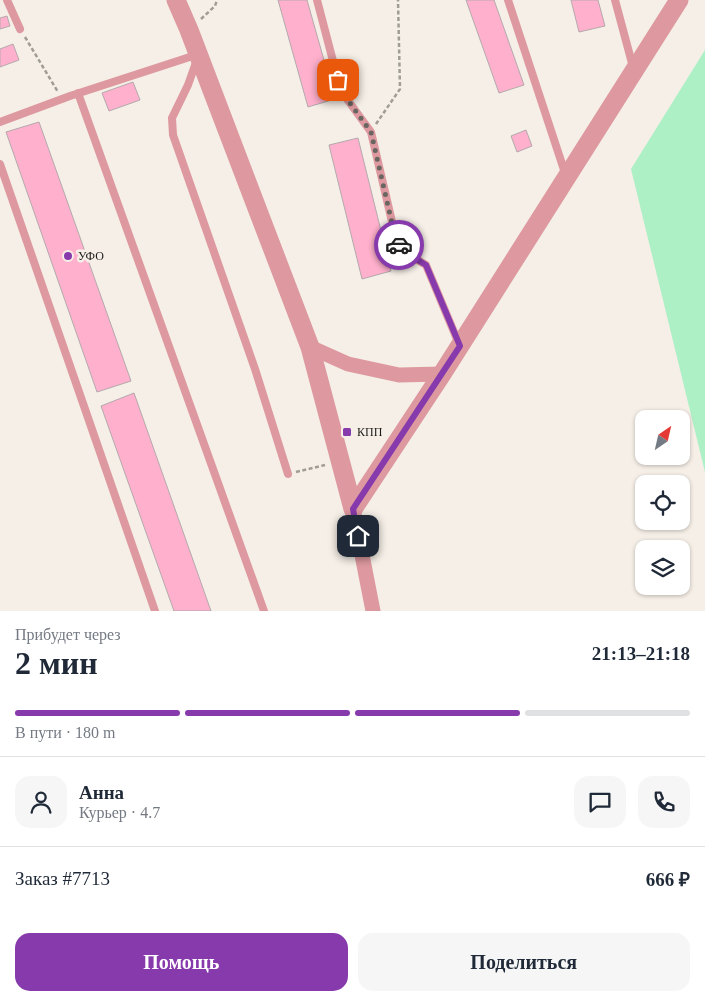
<!DOCTYPE html>
<html lang="ru">
<meta charset="utf-8">
<style>
:root{--surface:#fff;--page:#f6f6f7;--text:#1f2937;--muted:#747a83;--line:#e0e1e3;--accent:#873aab}
body{margin:0;font-family:"Times New Roman",serif;background:var(--page);color:var(--text);height:100vh;display:flex;flex-direction:column;font-size:19px;white-space:nowrap}
*{box-sizing:border-box;margin:0}
p{font-size:16px;color:var(--muted)}
.icon{flex:none;width:28px;height:28px;fill:none;stroke:currentColor;stroke-width:2;stroke-linecap:round;stroke-linejoin:round}
.map{position:relative;height:611px;overflow:hidden}
.side{display:flex;flex-direction:column;background:var(--surface);flex:1}
.side>*{flex:none}
.needle{width:32px;rotate:34deg}
.controls{position:absolute;left:635px;top:410px;display:grid;gap:10px}
.controls a{display:grid;place-items:center;width:55px;height:55px;border-radius:10px;background:var(--surface);box-shadow:0 1px 4px #0004;font-size:25px}
.pin{position:absolute;display:grid;place-items:center;width:42px;height:42px;color:#fff;margin:-21px;border-radius:10px;box-shadow:0 2px 8px #0006}
.courier{position:absolute;display:grid;place-items:center;width:50px;height:50px;margin:-25px;border:4px solid #873aab;border-radius:50%;background:#fff;color:#222;box-shadow:0 1px 6px #0007}
.overview em{font-style:normal;font-weight:600}
.overview div{display:flex;flex-direction:column-reverse}
.overview{display:flex;align-items:center;justify-content:space-between;height:85px;padding:0 15px}
h1{font-size:32px;font-weight:600;line-height:38px}
.bar{display:grid;grid-template-columns:repeat(4,1fr);gap:8px 5px;align-content:center;height:60px;padding:0 15px}
.bar i{height:6px;border-radius:4px;background:var(--line)}
.bar .active{background:var(--accent)}
.bar p{grid-column:span 4}
.line{display:flex;align-items:center;gap:12px;padding:0 15px;border-top:1px solid var(--line)}
.line div{flex:1}
.round{display:grid;place-items:center;flex:none;width:52px;height:52px;border-radius:15px;background:var(--page)}
.cta{display:flex;gap:10px;margin-top:auto;padding:10px 15px}
.cta a{flex:1;height:58px;border-radius:15px;background:var(--accent);color:#fff;font-size:20px;font-weight:600;line-height:58px;text-align:center}
.cta a+a{background:var(--page);color:var(--text)}
.map>svg:first-child{display:block}
.green{fill:#aef0c6}
.building{fill:#ffb0cc;stroke:#b3a9ac}
.lines{fill:none;stroke-linecap:round;stroke-linejoin:round}
.path{stroke:#a09c96;stroke-width:2.5;stroke-dasharray:4 2.5;stroke-linecap:butt}
.service{stroke:#dd999f;stroke-width:8}
.minor{stroke:#dd999f;stroke-width:15}
.tertiary{stroke:#dd999f;stroke-width:19}
.done{stroke:#696560;stroke-width:5;stroke-dasharray:0 9}
.route{stroke:#873aab;stroke-width:6}
.poi-dot{fill:#873aab;stroke:#f5efe7;stroke-width:2}
.labels{text-anchor:middle;dominant-baseline:central;stroke-width:5;stroke-linejoin:round;paint-order:stroke}
.poi-label{font-size:12px;fill:#1d1b18;stroke:#f5efe7;text-anchor:start}
</style>
<div class="map">
<svg width="705" height="611" viewBox="0 0 705 611">
<rect width="100%" height="100%" fill="#f5efe7"/>
<path class="green" d="M705 50V472L631 169Z"/>
<path class="building" d="M278 0H307L335 99 308 107Z
M466 0H494L524 85 499 93Z
M571 0H598L605 26 579 32Z
M7 16 10 26 0 29V18Z
M13 44 19 60 0 67V49Z
M133 82 140 100 109 111 102 93Z
M39 122 131 381 97 392 6 132Z
M526 130 532 146 517 152 511 136Z
M358 138 391 271 362 279 329 145Z
M134 393 211 611H174L101 406Z"/>
<g class="lines">
<path class="path" d="M201 19 215 6 217 0
M25 37 58 92
M376 124 400 89 398 0
M296 472 325 465"/>
<path class="service" d="M7 0 20 29
M317 0 338 80 344 95 371 132 397 243 403 251 426 265 459 344
M508 0 566 176
M615 0 633 67
M78 93 264 611
M0 122 70 96 199 54 188 85 172 118 173 135 255 369 288 474
M0 164 155 611"/>
<path class="minor" d="M310 347 348 364 399 375 442 374
M353 509 373 611"/>
<path class="tertiary" d="M176 0 189 30 310 347 353 509
M353 509 442 374 679 0"/>
</g>
<g class="lines">
<path class="done" d="M338 80 344 95 371 132 392 223 399 245"/>
<path class="route" d="M358 536 353 509 460 346 426 265 403 251 399 245"/>
</g>
<g class="poi-dot">
<circle cx="68" cy="256" r="5"/>
<rect x="342" y="427" width="10" height="10" rx="2.5"/>
</g>
<g class="labels">
<g class="poi-label">
<text x="78" y="256">УФО</text>
<text x="357" y="432">КПП</text>
</g>
</g>
</svg>
<div class="controls">
<a><svg class="needle" viewBox="-14 -14 28 28"><path d="M0-13l5 13h-10z" fill="#e53935"/><path d="M0 13l5-13h-10z" fill="#747a83"/></svg></a>
<a><svg class="icon" aria-label="locate" viewBox="0 0 24 24"><circle cx="12" cy="12" r="6"/><path d="M12 2v4M12 18v4M2 12h4M18 12h4"/></svg></a>
<a><svg class="icon" aria-label="layers" viewBox="0 0 24 24"><path d="M12 4l9 5-9 5-9-5zM3 14l9 5 9-5"/></svg></a>
</div>
<div class="pin" style="left:338px;top:80px;background:#ea580c"><svg class="icon" aria-label="bag" viewBox="0 0 24 24"><path d="M5 8h14l-1 12H6zM9 8a3 3 0 0 1 6 0"/></svg></div>
<div class="pin" style="left:358px;top:536px;background:#1f2937"><svg class="icon" aria-label="home" viewBox="0 0 24 24"><path d="M3 11l9-7 9 7M6 9v11h12V9"/></svg></div>
<div class="courier" style="left:399px;top:245px"><svg class="icon" aria-label="car" viewBox="0 0 24 24"><path d="M5 17H2v-5l4-1 3-4h7l3 4 3 1v5h-3M9 17h6M6 11h13"/><circle cx="7" cy="17" r="2"/><circle cx="17" cy="17" r="2"/></svg></div>
</div>
<section class="side">
<div class="overview"><div><h1>2 мин</h1><p>Прибудет через</p></div><em>21:13–21:18</em></div>
<div class="bar"><i class="active"></i><i class="active"></i><i class="active"></i><i></i><p>В пути · 180 m</p></div>
<div class="line" style="height:90px"><a class="round"><svg class="icon" aria-label="person" viewBox="0 0 24 24"><circle cx="12" cy="8" r="4"/><path d="M4 21q1-7 8-7t8 7"/></svg></a><div><b>Анна</b><p>Курьер · 4.7</p></div><a class="round"><svg class="icon" aria-label="chat" viewBox="0 0 24 24"><path d="M4 5h16v11H9l-5 4z"/></svg></a><a class="round"><svg class="icon" aria-label="phone" viewBox="0 0 24 24"><path d="M5 4h4l2 5-3 2q2 4 5 5l2-3 5 2v4C11 20 4 13 5 4z"/></svg></a></div>
<div class="line" style="height:65px"><div>Заказ #7713</div><b>666 ₽</b></div>
<div class="cta"><a>Помощь</a><a>Поделиться</a></div>
</section>
